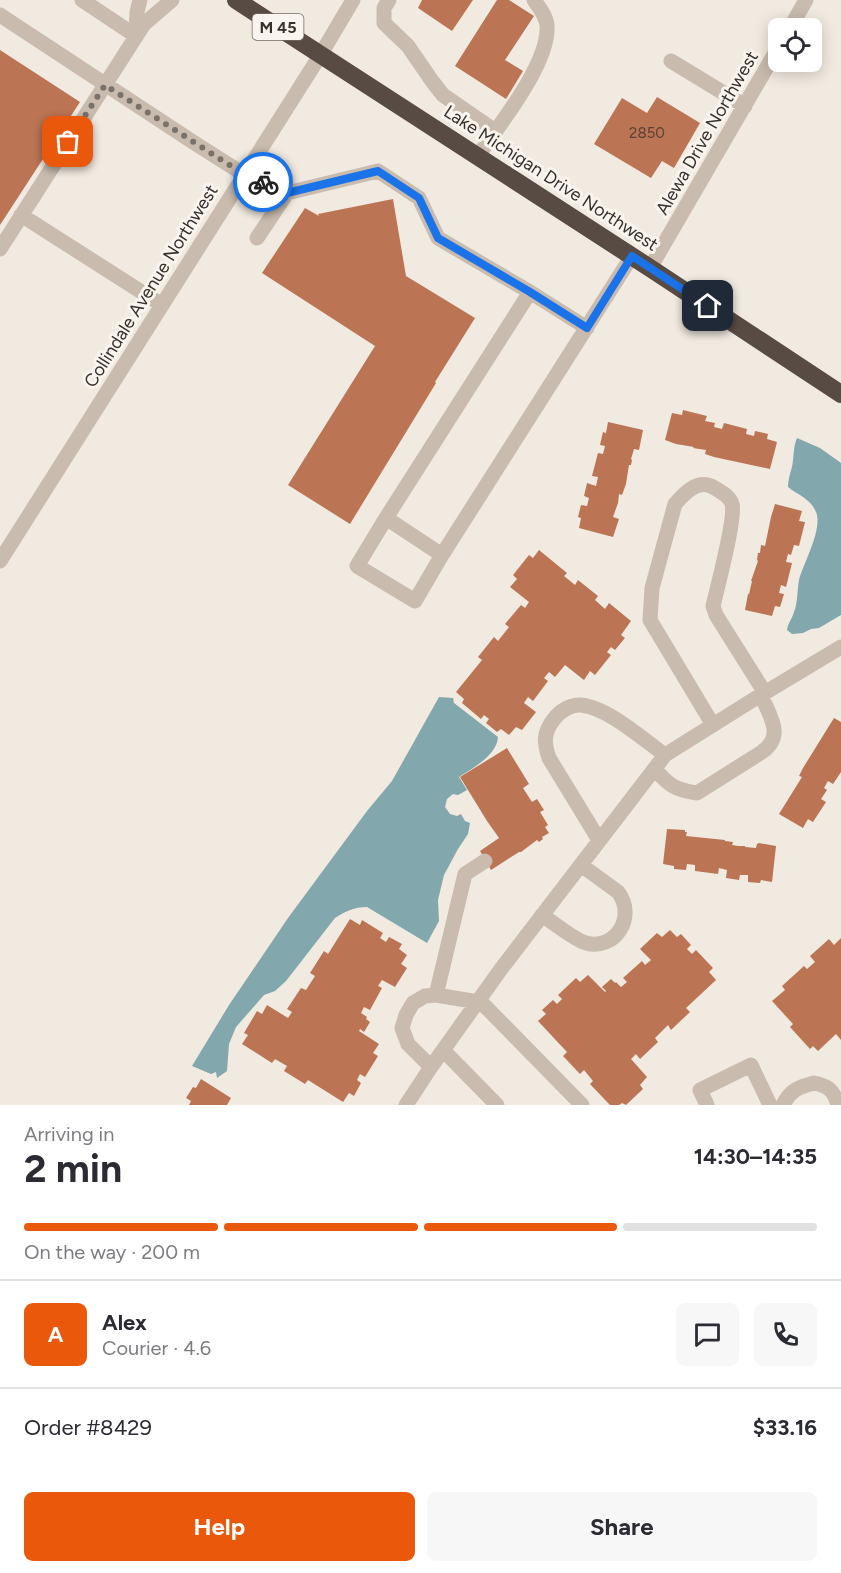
<!DOCTYPE html>
<meta charset="utf-8">
<style>
:root{--surface:#fff;--page:#f7f7f7;--text:#2b2b33;--muted:#7c7c81;--line:#e1e1e2;--accent:#ea580c}
body{margin:0;font-family:Figtree,sans-serif;background:var(--page);color:var(--text);height:100vh;display:flex;flex-direction:column;font-size:22px;white-space:nowrap}
*{box-sizing:border-box;margin:0}
p{font-size:20px;color:var(--muted)}
.icon{flex:none;width:33px;height:33px;fill:none;stroke:currentColor;stroke-width:2;stroke-linecap:round;stroke-linejoin:round}
.map{position:relative;height:1105px;overflow:hidden}
.details{display:flex;flex-direction:column;background:var(--surface);flex:1}
.details>*{flex:none}
.fabs{position:absolute;left:768px;top:18px;display:grid;gap:12px}
.fabs a{display:grid;place-items:center;width:54px;height:54px;border-radius:9px;background:var(--surface);box-shadow:0 3px 15px #0003;font-size:30px}
.pin{position:absolute;display:grid;place-items:center;width:51px;height:51px;color:#fff;margin:-26px;border-radius:12px;box-shadow:0 3px 9px #0006}
.courier{position:absolute;display:grid;place-items:center;width:60px;height:60px;margin:-30px;border:4px solid #1a73e8;border-radius:50%;background:#fff;color:#222;box-shadow:0 2px 8px #0007}
.summary em{font-style:normal;font-weight:700}
.summary div{display:flex;flex-direction:column-reverse}
.summary{display:flex;align-items:center;justify-content:space-between;height:102px;padding:0 24px}
h1{font-size:39px;font-weight:700;line-height:45px}
.bar{display:grid;grid-template-columns:repeat(4,1fr);gap:9px 6px;align-content:center;height:72px;padding:0 24px}
.bar i{height:8px;border-radius:4px;background:var(--line)}
.bar .on{background:var(--accent)}
.bar p{grid-column:span 4}
.line{display:flex;align-items:center;gap:15px;padding:0 24px;border-top:2px solid var(--line)}
.line div{flex:1}
.round{display:grid;place-items:center;flex:none;width:63px;height:63px;border-radius:9px;background:var(--page)}
.button{display:flex;gap:12px;margin-top:auto;padding:12px 24px}
.button a{flex:1;height:69px;border-radius:9px;background:var(--accent);color:#fff;font-size:24px;font-weight:700;line-height:69px;text-align:center}
.button a+a{background:var(--page);color:var(--text)}
.map>svg:first-child{display:block}
.water{fill:#82a7ac}
.building{fill:#bb7454}
.lines{fill:none;stroke-linecap:round;stroke-linejoin:round}
.minor{stroke:#c9bbad;stroke-width:15}
.highway{stroke:#584b43;stroke-width:18}
.done{stroke:#79716a;stroke-width:6;stroke-dasharray:0 10.8}
.route{stroke:#1a73e8;stroke-width:8}
.labels{text-anchor:middle;dominant-baseline:central;stroke-width:6;stroke-linejoin:round;paint-order:stroke}
.number-label{font-size:15px;fill:#594135}
.shield{fill:#f9f4ed;stroke:#726b65;stroke-width:1.5}
.shield-label{font-size:16px;font-weight:bold;fill:#38302b}
.street-label{font-size:18px;fill:#38302b;stroke:#f9f4ed}
</style>
<div class="map">
<svg width="841" height="1105" viewBox="0 0 841 1105">
<rect width="100%" height="100%" fill="#f1eae0"/>
<path class="water" d="M797 438 820 448 841 463V615L819 628 811 629 803 633 792 634 787 630C788 623 792 619 794 612 798 602 797 590 799 580 804 562 823 529 816 512 811 499 798 495 788 487 788 480 790 474 792 467 794 457 793 447 797 438Z
M439 697 453 698 454 703 498 737C497 755 473 768 459 777L467 790 458 795 453 794 447 799 445 807 450 814 457 816 461 814 465 821 470 823 468 834 458 849 444 875 438 900 439 921 427 943 367 907C354 907 346 911 335 918L286 981 275 991 264 995 236 1027 229 1044 227 1071 217 1078 216 1072 211 1074 192 1066 229 1005 288 918 367 811 392 781Z"/>
<path class="building" d="M422 0H473L452 31 418 8Z
M497 0H509L534 16 505 60 523 71 506 99 455 66Z
M0 50 80 102 0 225Z
M657 97 700 123 674 168 662 161 651 178 594 144 622 98 647 113Z
M393 199 406 276 475 318 435 382 436 383 350 524 288 485 375 346 262 273 305 208 319 216 318 214Z
M683 410 707 416 705 421 715 423 714 427 722 429 724 423 747 429 746 434 754 436 755 431 768 434 767 439 777 442 770 469 714 457 705 454 706 450 693 448 694 447 676 444 665 440 672 413 682 415Z
M608 422 643 430 639 450 634 449 631 459 632 460 631 465H629L626 484 622 495 619 494 618 503 613 517 619 519 613 537 579 528 581 518 578 517 581 505 587 506 589 498 584 496 587 483 596 486 598 477 592 476 598 453 603 454 605 446 600 445 603 432 606 433Z
M775 504 802 511 799 521 805 522 799 546 794 545 791 555 788 554 786 562 792 563 786 587 781 585 779 593 784 594 780 607 775 606 772 616 745 610 748 594H749L752 581H751L758 561 757 560 758 553H760L761 545 765 546 771 517Z
M539 550 567 573 564 576 575 585 578 580 598 596 595 600 605 609 609 603 631 621 621 635 625 638 615 650 611 647 607 652 611 655 595 675 590 671 584 680 565 665 555 677 549 672 544 678 548 681 533 701 528 697 524 703 536 712 522 730 516 727 509 735 501 729 497 732 486 723 489 719 484 715 481 719 462 703 464 699 456 692 482 660 478 657 494 637 498 641 509 627 505 624 521 605 525 608 529 602 510 587 517 579 513 575 529 555 533 558Z
M834 718 841 722V772L833 784 828 781 824 788 827 790 821 799 826 802 813 822 808 819 803 828 779 814 802 777 799 776 803 768Z
M507 748 529 784 523 788 532 802 537 799 544 810 540 812 548 825 545 827 549 833 542 837 543 839 539 842 537 840 521 852H519L491 870 480 851 499 838 487 821 460 777Z
M667 829 685 830V832H687L686 836 725 840V841L733 842 732 845 738 846H745V847L756 848 757 844 759 843 776 846 772 882 761 880 760 883 748 882V875H740L739 880 726 878 727 870 719 868 718 874 695 871V865L687 864 686 870 674 869V866L663 864Z
M350 919 360 925 362 920 383 933 380 938 386 942 389 937 402 944 399 949 407 955 401 964 407 968 395 987 382 980 378 986 382 988 370 1010 364 1007 361 1013 367 1017 366 1019 370 1022 364 1032 360 1029 359 1031 379 1044 373 1053 378 1056 365 1077 360 1074 357 1080 361 1083 354 1096 349 1093 343 1102 308 1080 305 1084 284 1071 287 1066 275 1059 272 1063 242 1044 248 1035 244 1033 257 1011 262 1014 267 1005 288 1018 292 1012 287 1009 301 988 306 990 315 976 310 973 324 951 328 954Z
M670 930 677 937 681 934 691 945 687 949 692 954 696 950 713 968 709 972 716 980 686 1008 690 1012 671 1030 668 1025 655 1038 658 1042 640 1059 636 1054 631 1059 647 1077 640 1085 643 1089 626 1105 622 1103 619 1105H610L590 1084 593 1081 584 1070 580 1074 563 1056 567 1052 538 1021 546 1014 542 1010 553 1000 557 1004 562 999 558 995 576 978 580 982 588 975 605 992 606 991 602 987 611 979 615 983 616 982 621 987 627 982 623 978 642 961 645 965 651 960 640 949 657 933 662 937Z
M841 938V1040L836 1034 818 1051 813 1046 810 1049 790 1027 793 1024 772 1001 785 990 782 986 804 966 807 969 815 962 810 956 829 939 834 945Z
M201 1079 231 1098 227 1105H189L191 1101 186 1098 193 1087 196 1088Z"/>
<g class="lines">
<path class="minor" d="M82 0 136 36
M389 0 384 8V23L408 46 432 81 443 95 495 131
M0 15 196 144 245 175 287 193 378 171 419 198 438 238 530 292 587 328
M790 28 806 0
M136 36 137 12 140 0
M671 61 745 106
M478 156C499 125 550 63 547 25 546 16 539 7 534 0
M21 215 162 305
M257 238 287 193
M0 249 144 24 172 0
M650 268 778 48
M530 292 386 518 442 555 632 256
M386 518 357 566 415 601 442 555
M0 561 321 54 353 0
M713 725 650 620 652 588 675 504C684 494 696 480 711 486 718 490 729 495 732 504 736 517 717 589 713 606L716 615 765 693
M655 769C669 786 676 790 697 793L762 752C785 735 770 717 761 695
M599 840 549 758C544 743 543 733 554 719 560 711 571 704 581 705 607 707 644 740 665 755
M542 915C551 921 576 941 586 943 615 951 637 917 618 892L581 865
M436 995 465 874 485 861
M479 1000 582 1105
M443 1050 497 1105
M431 1067 408 1044 402 1028 406 1015 413 1003 425 996 436 995 478 1002
M406 1105 431 1067 501 969 665 755 756 698 841 647
M707 1105 700 1090 751 1065 770 1105
M783 1105C790 1090 799 1087 814 1083 829 1086 834 1091 838 1105"/>
<path class="highway" d="M236 0 650 268 841 394"/>
</g>
<g class="lines">
<path class="done" d="M68 142 105 85 245 175 263 182"/>
<path class="route" d="M263 182 287 193 378 171 419 198 438 238 530 292 587 328 632 256 708 306"/>
</g>
<g class="labels">
<g class="number-label">
<text x="647" y="133">2850</text>
</g>
<rect class="shield" x="252.5" y="14" width="51" height="26" rx="4.5"/>
<g class="shield-label">
<text x="278" y="27">M 45</text>
</g>
<g class="street-label">
<text transform="translate(707 133) rotate(-60)">Alewa Drive Northwest</text>
<text transform="translate(551 178) rotate(33)">Lake Michigan Drive Northwest</text>
<text transform="translate(151 286) rotate(-58)">Collindale Avenue Northwest</text>
</g>
</g>
</svg>
<div class="fabs">
<a><svg class="icon" aria-label="locate" viewBox="0 0 24 24"><circle cx="12" cy="12" r="6"/><path d="M12 2v4M12 18v4M2 12h4M18 12h4"/></svg></a>
</div>
<div class="pin" style="left:68px;top:142px;background:#ea580c"><svg class="icon" aria-label="bag" viewBox="0 0 24 24"><path d="M5 8h14l-1 12H6zM9 8a3 3 0 0 1 6 0"/></svg></div>
<div class="pin" style="left:708px;top:306px;background:#1f2937"><svg class="icon" aria-label="home" viewBox="0 0 24 24"><path d="M3 11l9-7 9 7M6 9v11h12V9"/></svg></div>
<div class="courier" style="left:263px;top:182px"><svg class="icon" aria-label="bike" viewBox="0 0 24 24"><circle cx="6" cy="16" r="4"/><circle cx="18" cy="16" r="4"/><path d="M6 16l4-8h5l3 8M10 8l3 8H6M13 5h3"/></svg></div>
</div>
<section class="details">
<div class="summary"><div><h1>2 min</h1><p>Arriving in</p></div><em>14:30–14:35</em></div>
<div class="bar"><i class="on"></i><i class="on"></i><i class="on"></i><i></i><p>On the way · 200 m</p></div>
<div class="line" style="height:108px"><b class="round" style="background:var(--accent);color:#fff">A</b><div><b>Alex</b><p>Courier · 4.6</p></div><a class="round"><svg class="icon" aria-label="chat" viewBox="0 0 24 24"><path d="M4 5h16v11H9l-5 4z"/></svg></a><a class="round"><svg class="icon" aria-label="phone" viewBox="0 0 24 24"><path d="M5 4h4l2 5-3 2q2 4 5 5l2-3 5 2v4C11 20 4 13 5 4z"/></svg></a></div>
<div class="line" style="height:78px"><div>Order #8429</div><b>$33.16</b></div>
<div class="button"><a>Help</a><a>Share</a></div>
</section>
